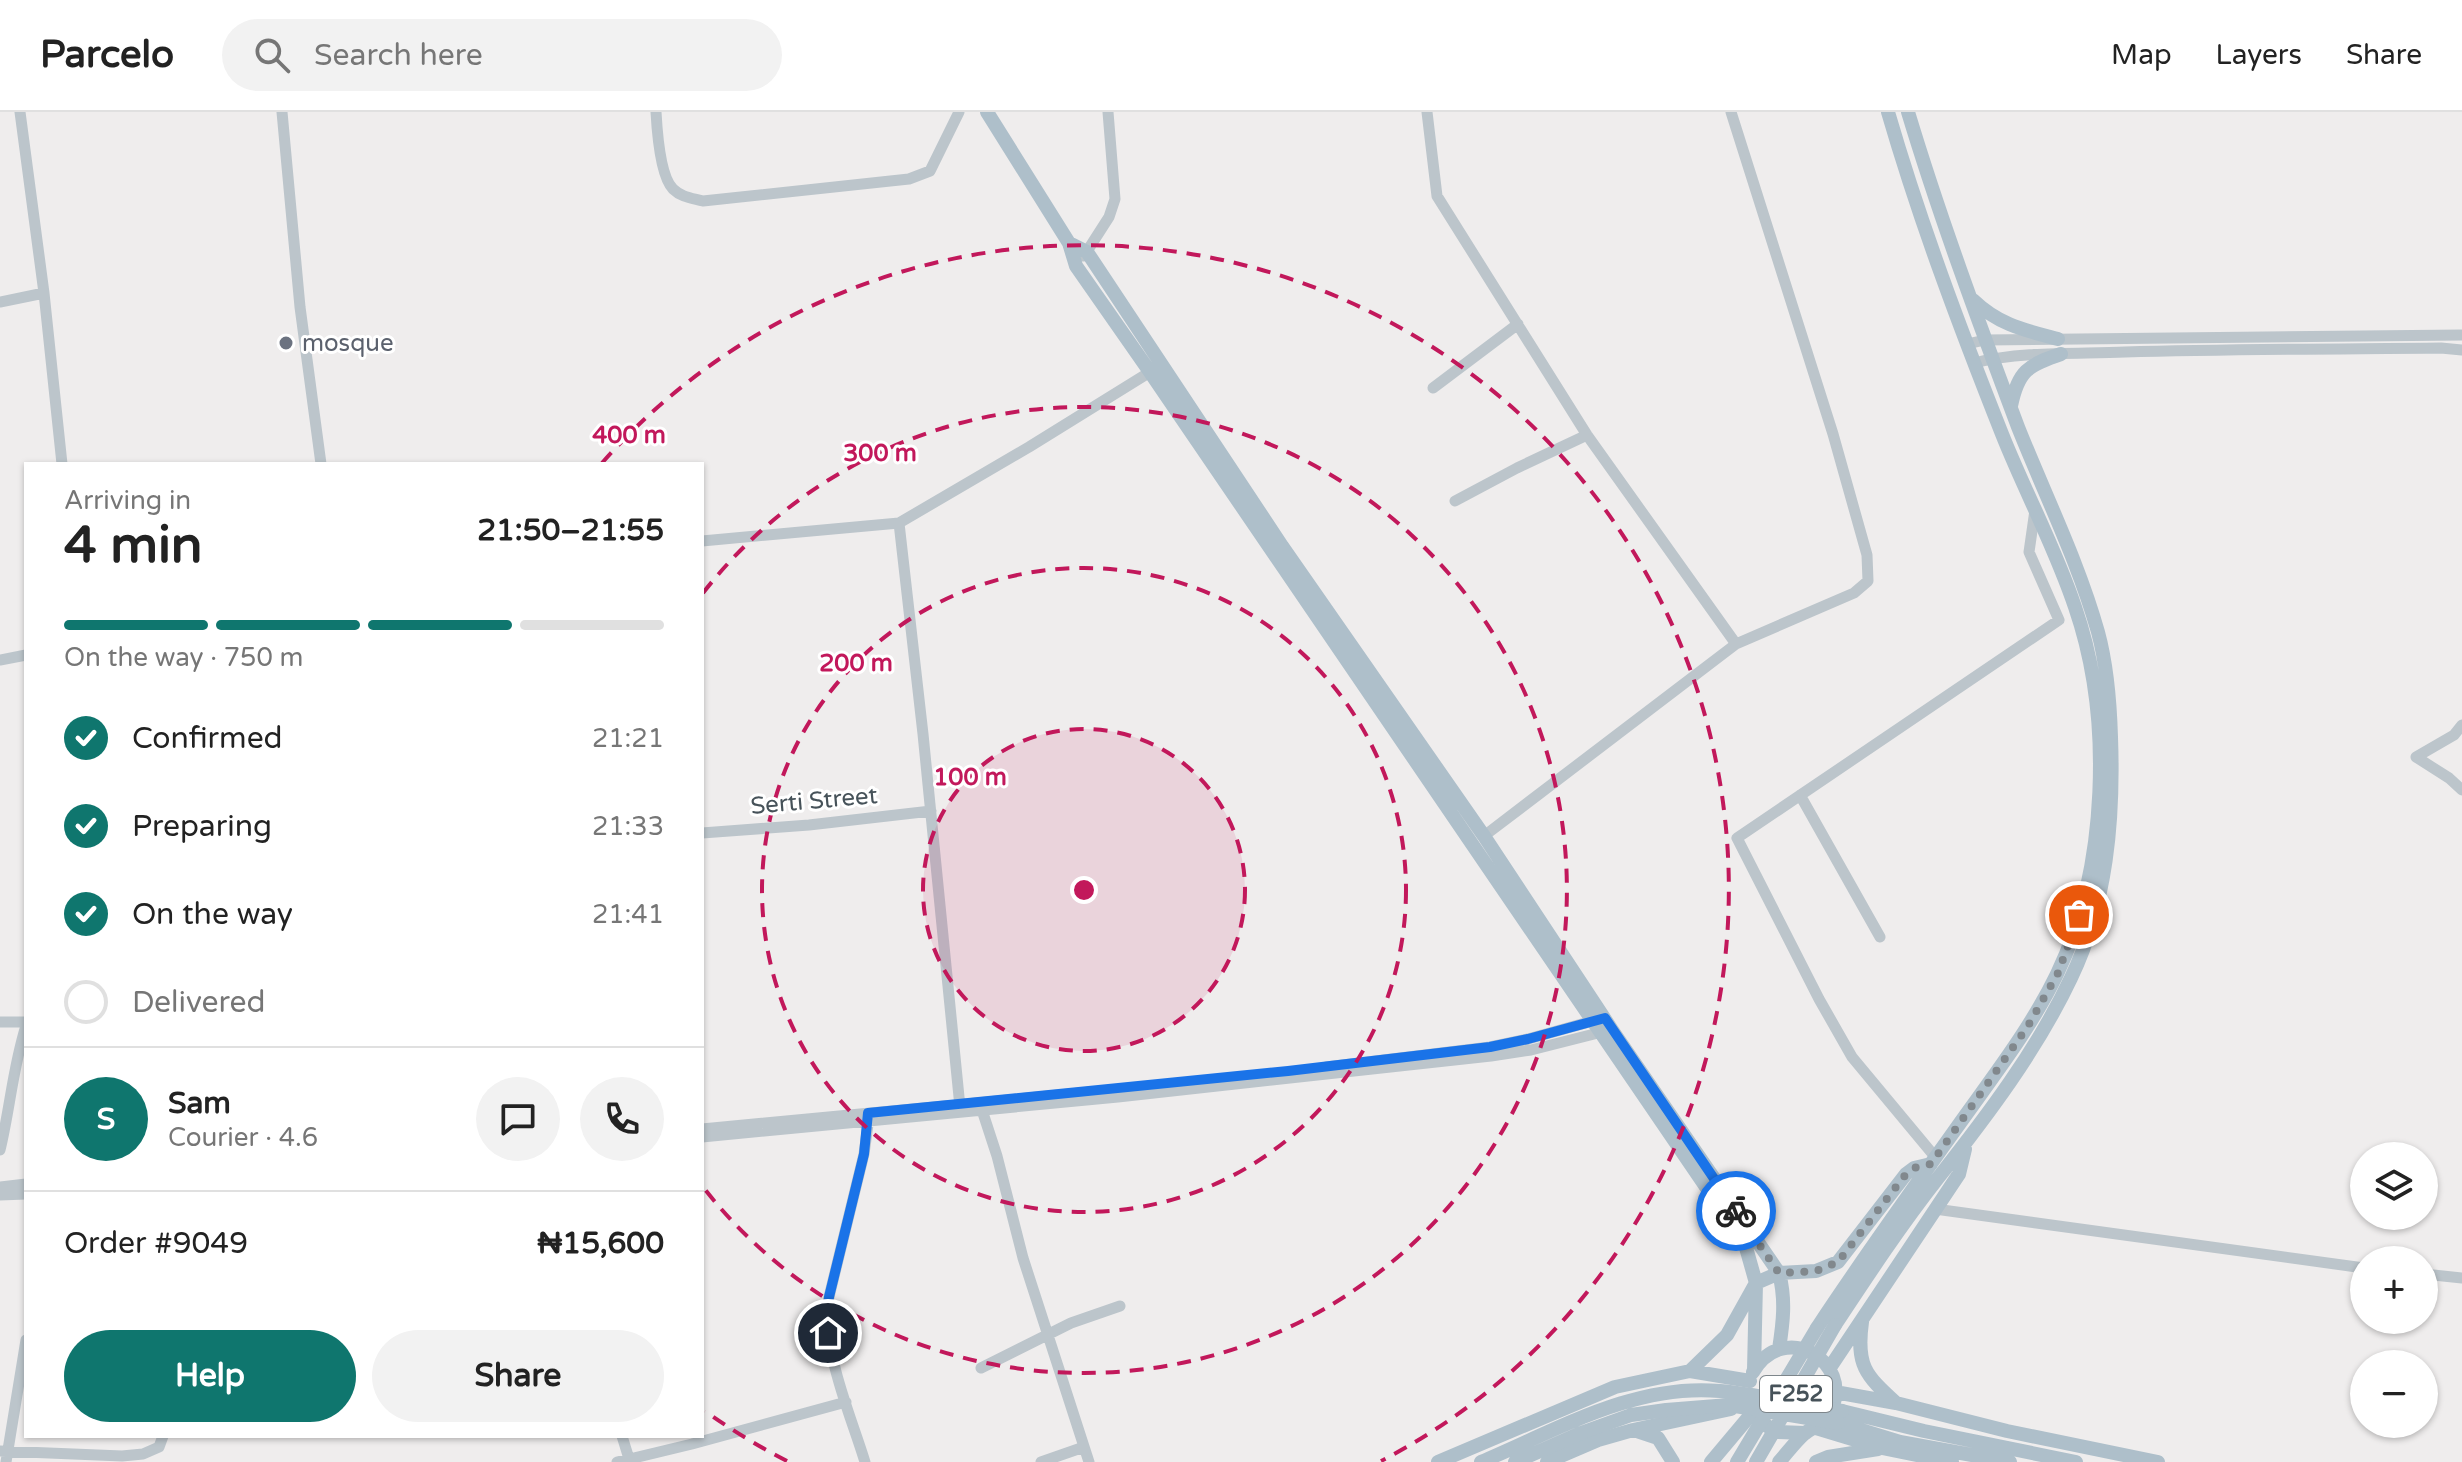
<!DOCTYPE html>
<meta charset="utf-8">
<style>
:root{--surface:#fff;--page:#f2f2f2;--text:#222;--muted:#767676;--line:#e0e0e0;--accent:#0f766e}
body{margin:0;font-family:"Varela Round",sans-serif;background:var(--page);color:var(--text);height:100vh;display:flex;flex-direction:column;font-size:30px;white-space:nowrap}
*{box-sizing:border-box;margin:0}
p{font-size:26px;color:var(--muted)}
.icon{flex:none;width:44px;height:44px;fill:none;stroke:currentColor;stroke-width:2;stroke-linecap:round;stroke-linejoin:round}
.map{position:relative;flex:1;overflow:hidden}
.panel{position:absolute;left:24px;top:350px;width:680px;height:976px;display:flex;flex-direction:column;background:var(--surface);border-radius:0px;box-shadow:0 2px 6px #0004}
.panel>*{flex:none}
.controls{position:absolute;left:2350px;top:1030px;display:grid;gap:16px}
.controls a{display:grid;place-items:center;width:88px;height:88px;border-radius:50%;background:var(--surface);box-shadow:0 2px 6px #0004;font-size:40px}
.pin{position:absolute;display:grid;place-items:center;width:68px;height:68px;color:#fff;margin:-34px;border:4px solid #fff;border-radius:50%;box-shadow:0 2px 8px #0007}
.courier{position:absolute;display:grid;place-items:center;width:80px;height:80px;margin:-40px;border:6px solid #1a73e8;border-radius:50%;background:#fff;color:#222;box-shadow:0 2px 10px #0007}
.summary em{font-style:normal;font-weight:700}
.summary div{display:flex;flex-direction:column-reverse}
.summary{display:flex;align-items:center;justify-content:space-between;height:136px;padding:0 40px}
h1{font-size:52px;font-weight:700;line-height:60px}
.bar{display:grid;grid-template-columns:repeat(4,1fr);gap:12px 8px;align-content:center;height:96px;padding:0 40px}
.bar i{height:10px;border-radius:6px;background:var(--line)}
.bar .selected{background:var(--accent)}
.bar p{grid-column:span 4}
.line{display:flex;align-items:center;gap:20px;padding:0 40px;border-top:2px solid var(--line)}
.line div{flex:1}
.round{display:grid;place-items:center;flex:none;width:84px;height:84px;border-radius:42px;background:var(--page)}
ol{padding:0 40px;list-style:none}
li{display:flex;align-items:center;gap:24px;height:88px}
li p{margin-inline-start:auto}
li .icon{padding:8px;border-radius:50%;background:var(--accent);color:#fff;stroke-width:4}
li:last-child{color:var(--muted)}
li i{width:44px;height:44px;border:4px solid var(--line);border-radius:50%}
.primary-button{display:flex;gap:16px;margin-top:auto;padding:16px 40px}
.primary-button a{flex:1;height:92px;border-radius:48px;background:var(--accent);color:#fff;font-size:32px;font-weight:700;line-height:92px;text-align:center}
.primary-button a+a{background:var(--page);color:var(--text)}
header{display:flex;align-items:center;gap:48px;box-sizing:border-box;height:112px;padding:0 40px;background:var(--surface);border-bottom:2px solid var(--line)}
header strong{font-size:38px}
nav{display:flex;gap:44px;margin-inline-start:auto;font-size:28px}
.search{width:560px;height:72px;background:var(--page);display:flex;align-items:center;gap:20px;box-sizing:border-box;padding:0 28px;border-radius:44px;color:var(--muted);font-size:30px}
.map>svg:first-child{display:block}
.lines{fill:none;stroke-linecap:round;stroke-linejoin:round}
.minor{stroke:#bcc5cb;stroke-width:11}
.major{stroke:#aebfca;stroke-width:14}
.major-bridge{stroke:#aebfca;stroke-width:14}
.done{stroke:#81888d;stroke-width:8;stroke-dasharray:0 14.4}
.route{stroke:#1a73e8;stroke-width:10}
.ring{fill:none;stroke:#c2185b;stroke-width:4;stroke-dasharray:14 10}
.worship-dot{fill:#6b7280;stroke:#fff;stroke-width:3}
.labels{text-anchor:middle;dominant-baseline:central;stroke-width:6;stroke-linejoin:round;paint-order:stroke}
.shield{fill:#fff;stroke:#7e868b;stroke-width:2}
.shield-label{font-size:22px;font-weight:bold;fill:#465259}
.worship-label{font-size:24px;fill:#5b616d;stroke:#fff;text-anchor:start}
.street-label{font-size:24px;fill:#465259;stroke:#fff}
.centre{fill:#c2185b;stroke:#fff;stroke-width:4}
.ring-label{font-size:24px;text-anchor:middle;font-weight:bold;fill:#c2185b;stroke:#fff;stroke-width:6;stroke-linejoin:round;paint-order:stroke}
</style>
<header>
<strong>Parcelo</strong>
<div class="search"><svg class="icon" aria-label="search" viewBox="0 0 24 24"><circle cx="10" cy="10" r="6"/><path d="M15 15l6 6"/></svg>Search here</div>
<nav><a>Map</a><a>Layers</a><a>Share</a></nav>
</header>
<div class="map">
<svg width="2462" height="1350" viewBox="0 0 2462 1350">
<rect width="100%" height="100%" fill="#efeded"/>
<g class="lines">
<path class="minor" d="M20 0 44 181 62 352
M282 0 300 195 321 352
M656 0C657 18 660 64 673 77 681 85 692 86 703 89L909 67 930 59 959 0
M1427 0 1437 84 1587 323 1736 532
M1084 144 1109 105 1115 87 1108 0
M0 190 44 181
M1967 232 1985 228 2462 223
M1974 251C2022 239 2075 242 2125 240 2230 237 2336 237 2441 236L2462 238
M1433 276 1518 212
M1455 389 1517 356 1587 323
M702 429 899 411
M0 548 26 543
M2416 645 2449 666 2462 678
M2416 645 2454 623 2462 613
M1800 683 1880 825
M702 721 809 713 931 699
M1484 724 1736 532 1854 481 1868 469 1867 443 1833 322 1731 0
M0 910H26
M1326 955 1490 935 1528 927 1600 907
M960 995 923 622 899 411 1029 335 1150 260
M981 995 997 1044 1023 1146 1089 1350
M702 1017 1154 974
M702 1025 1118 985 1491 944 1531 938 1606 919
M0 1038C10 997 13 954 26 914
M1936 1046 1852 945 1819 887 1737 726 2059 508 2029 440 2035 398
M0 1075 26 1072
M0 1083 26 1082
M1935 1097 2364 1156
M2424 1162 2462 1166
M981 1256 1071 1211 1120 1194
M622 1324 630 1350
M0 1339 122 1344 143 1342 159 1335 163 1324
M6 1350 26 1228
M617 1350 692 1332 846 1290
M865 1350C849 1298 822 1240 829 1185L864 1042 869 1005
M1041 1350 1084 1335"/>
<path class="major" d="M987 0 1069 131 1076 154 1150 260 1745 1132 1756 1171 1754 1258
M1069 131 1087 140 1282 434 1484 724 1612 918 1779 1161C1786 1188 1783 1211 1779 1237
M1973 188C1999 213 2024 218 2058 227
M2011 294C2018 259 2028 253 2061 242
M1862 1210C1856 1253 1865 1263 1896 1291
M1835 1213C1868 1163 1901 1113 1938 1066 1987 1004 2037 938 2071 866 2107 791 2114 708 2111 625 2110 591 2107 553 2098 520 2078 449 2045 383 2018 315 1979 211 1940 106 1908 0
M1817 1216C1861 1149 1908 1084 1955 1018 1991 967 2030 918 2057 862 2108 756 2113 605 2075 495 2055 435 2025 380 2002 322 1960 216 1920 110 1888 0
M1829 1257 1959 1062 1965 1037
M1690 1259 1727 1223 1756 1171 1779 1161 1816 1159 1838 1150 1906 1062 1914 1056 1931 1052
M1753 1260C1784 1207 1854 1250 1831 1298 1825 1311 1814 1314 1804 1322 1795 1330 1787 1341 1779 1350
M1835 1280 1896 1291 2007 1319 2158 1350
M1842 1299 1924 1319 2076 1350
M1838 1311 1900 1330 2010 1350
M1767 1314 1777 1320 1805 1321
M1816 1316 1882 1336 1952 1350
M1634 1318 1658 1326 1673 1350
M1438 1350 1615 1275 1690 1259 1750 1269
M1547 1350 1598 1328 1633 1318 1731 1297
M1711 1350 1753 1300
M1816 1350 1828 1345 1878 1337"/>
<path class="major-bridge" d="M1481 1350C1557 1318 1635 1271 1720 1279 1761 1283 1802 1292 1842 1299
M1515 1350 1581 1321 1631 1303 1666 1298 1729 1293 1838 1311
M1737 1350 1817 1216
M1756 1350 1835 1213"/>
</g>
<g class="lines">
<path class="done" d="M1736 1099 1779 1161 1816 1159 1838 1150 1906 1062 1914 1056 1931 1052 2028 914 2058 861 2079 803"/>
<path class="route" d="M828 1221 826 1206 829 1185 864 1042 868 1001 1288 959 1490 935 1528 927 1605 906 1736 1099"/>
</g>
<circle cx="1084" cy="778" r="161" fill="#c2185b" fill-opacity=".12"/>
<g class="ring">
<circle cx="1084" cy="778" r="161"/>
<circle cx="1084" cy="778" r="322"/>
<path d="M703 481A483 483 0 1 1 703 1075"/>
<path d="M787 1349A644 644 0 0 1 705 1299M602 351A644 644 0 1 1 1381 1349"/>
</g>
<circle class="worship-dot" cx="286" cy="231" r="8"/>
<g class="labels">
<rect class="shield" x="1760" y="1264" width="72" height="36" rx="6"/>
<g class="shield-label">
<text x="1796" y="1282">F252</text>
</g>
<g class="worship-label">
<text x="302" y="231">mosque</text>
</g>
<g class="street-label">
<text transform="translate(814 689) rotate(-5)">Serti Street</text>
</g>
</g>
<circle cx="1084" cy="778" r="12" class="centre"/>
<g class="ring-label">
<text x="629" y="331">400 m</text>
<text x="880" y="349">300 m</text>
<text x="856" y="559">200 m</text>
<text x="970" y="673">100 m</text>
</g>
</svg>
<div class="controls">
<a><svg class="icon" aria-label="layers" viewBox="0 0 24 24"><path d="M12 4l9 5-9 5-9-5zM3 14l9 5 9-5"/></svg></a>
<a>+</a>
<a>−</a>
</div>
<div class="pin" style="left:2079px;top:803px;background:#ea580c"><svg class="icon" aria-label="bag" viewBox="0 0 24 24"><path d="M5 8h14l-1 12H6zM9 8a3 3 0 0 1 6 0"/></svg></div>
<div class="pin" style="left:828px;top:1221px;background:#1f2937"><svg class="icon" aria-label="home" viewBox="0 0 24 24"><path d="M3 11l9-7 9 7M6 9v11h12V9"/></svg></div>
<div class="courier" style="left:1736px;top:1099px"><svg class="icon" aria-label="bike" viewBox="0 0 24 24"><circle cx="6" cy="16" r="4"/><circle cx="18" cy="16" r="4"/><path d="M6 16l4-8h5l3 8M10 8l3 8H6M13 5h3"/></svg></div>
<section class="panel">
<div class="summary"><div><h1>4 min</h1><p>Arriving in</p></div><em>21:50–21:55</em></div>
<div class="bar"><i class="selected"></i><i class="selected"></i><i class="selected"></i><i></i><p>On the way · 750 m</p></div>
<ol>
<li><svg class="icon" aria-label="check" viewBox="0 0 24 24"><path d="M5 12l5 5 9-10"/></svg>Confirmed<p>21:21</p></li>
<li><svg class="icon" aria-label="check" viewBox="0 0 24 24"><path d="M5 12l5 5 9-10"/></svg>Preparing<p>21:33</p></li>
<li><svg class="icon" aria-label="check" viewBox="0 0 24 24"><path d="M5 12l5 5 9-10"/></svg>On the way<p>21:41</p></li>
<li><i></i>Delivered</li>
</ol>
<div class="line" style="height:144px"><b class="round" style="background:var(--accent);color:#fff">S</b><div><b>Sam</b><p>Courier · 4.6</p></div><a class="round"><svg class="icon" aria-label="chat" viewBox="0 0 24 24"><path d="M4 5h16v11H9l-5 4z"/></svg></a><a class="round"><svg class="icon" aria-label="phone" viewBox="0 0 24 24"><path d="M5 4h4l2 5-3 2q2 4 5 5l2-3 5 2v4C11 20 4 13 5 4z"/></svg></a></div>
<div class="line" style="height:104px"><div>Order #9049</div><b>₦15,600</b></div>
<div class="primary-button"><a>Help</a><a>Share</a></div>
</section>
</div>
